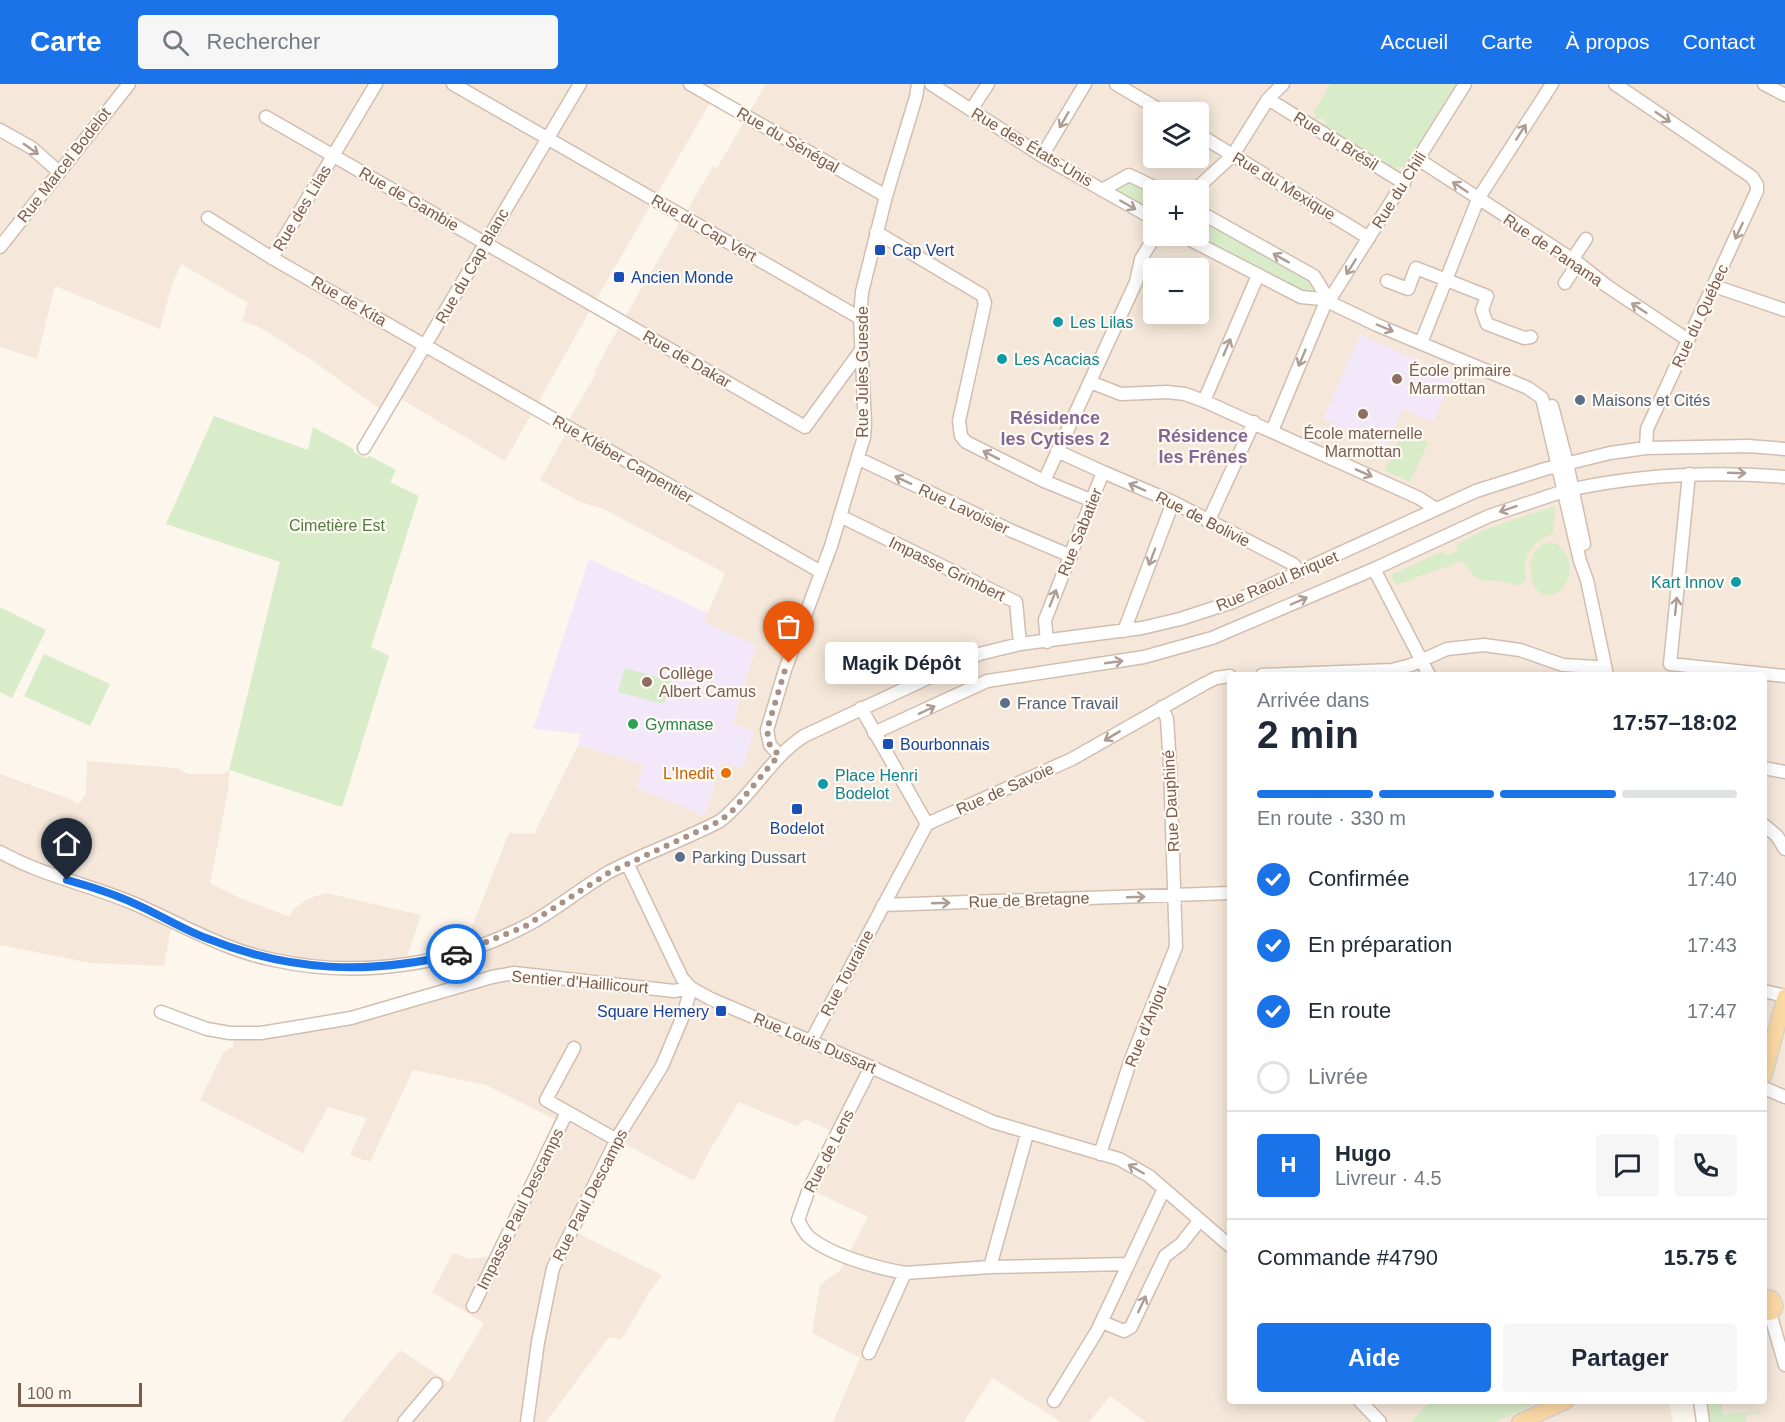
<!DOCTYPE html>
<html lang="fr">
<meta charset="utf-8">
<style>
:root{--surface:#fff;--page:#f6f6f7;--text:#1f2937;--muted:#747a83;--line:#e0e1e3;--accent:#1a73e8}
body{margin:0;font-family:Arial,sans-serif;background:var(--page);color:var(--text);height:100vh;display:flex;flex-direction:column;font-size:22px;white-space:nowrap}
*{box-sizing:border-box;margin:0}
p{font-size:20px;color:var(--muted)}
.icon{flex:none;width:33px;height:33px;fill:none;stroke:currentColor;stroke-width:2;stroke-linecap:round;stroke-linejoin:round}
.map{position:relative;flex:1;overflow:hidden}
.details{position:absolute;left:1227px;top:588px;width:540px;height:732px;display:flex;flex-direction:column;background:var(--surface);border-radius:6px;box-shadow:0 3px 15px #0003}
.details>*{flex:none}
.tools{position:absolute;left:1143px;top:18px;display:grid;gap:12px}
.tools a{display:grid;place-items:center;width:66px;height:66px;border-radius:6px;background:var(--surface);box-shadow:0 3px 15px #0003;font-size:30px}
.scale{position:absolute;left:18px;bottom:15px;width:124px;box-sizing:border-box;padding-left:6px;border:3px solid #7a5c4d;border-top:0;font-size:16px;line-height:21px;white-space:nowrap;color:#7a5c4d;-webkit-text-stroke:4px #fffaf3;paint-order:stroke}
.pin{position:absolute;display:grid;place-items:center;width:51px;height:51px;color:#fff;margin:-62px -26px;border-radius:50% 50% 50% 0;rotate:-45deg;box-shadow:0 0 6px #0007}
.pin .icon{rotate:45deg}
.courier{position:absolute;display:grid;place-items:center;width:60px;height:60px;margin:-30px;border:4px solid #1a73e8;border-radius:50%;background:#fff;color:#222;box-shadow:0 2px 8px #0007}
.bubble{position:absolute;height:42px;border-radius:6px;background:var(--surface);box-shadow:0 3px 15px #0003;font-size:20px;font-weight:700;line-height:42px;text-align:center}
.head em{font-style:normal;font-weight:700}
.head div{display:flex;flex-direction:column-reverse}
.head{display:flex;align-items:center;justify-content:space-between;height:102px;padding:0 30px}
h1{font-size:39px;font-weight:700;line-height:45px}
.bar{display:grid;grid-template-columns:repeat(4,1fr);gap:9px 6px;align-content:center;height:72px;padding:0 30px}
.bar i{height:8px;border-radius:4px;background:var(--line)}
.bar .on{background:var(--accent)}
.bar p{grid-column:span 4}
.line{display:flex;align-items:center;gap:15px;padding:0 30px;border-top:2px solid var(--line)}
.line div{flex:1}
.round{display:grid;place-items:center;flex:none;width:63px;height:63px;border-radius:6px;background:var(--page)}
ol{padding:0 30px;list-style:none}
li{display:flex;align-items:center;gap:18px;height:66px}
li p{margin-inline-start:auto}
li .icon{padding:6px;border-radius:50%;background:var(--accent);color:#fff;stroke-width:4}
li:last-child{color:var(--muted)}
li i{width:33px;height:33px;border:3px solid var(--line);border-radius:50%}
.cta{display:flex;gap:12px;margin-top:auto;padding:12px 30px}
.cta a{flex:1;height:69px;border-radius:6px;background:var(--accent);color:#fff;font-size:24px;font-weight:700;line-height:69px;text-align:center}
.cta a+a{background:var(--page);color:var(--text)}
header{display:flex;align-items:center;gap:36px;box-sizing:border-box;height:84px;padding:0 30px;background:var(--accent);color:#fff}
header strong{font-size:28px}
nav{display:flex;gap:33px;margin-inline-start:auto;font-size:21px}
.search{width:420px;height:54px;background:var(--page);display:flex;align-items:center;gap:15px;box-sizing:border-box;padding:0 21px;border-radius:6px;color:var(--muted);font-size:22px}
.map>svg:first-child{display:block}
.residential{fill:#f5e8da;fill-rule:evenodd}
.education{fill:#f3e8fa}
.green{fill:#d8ecc9}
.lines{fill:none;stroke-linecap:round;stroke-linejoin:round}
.minor-casing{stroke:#d1beb0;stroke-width:15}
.major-casing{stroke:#dad1cd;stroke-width:18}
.minor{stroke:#fff;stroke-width:12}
.major{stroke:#fbd9a5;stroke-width:15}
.oneway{stroke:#af9d94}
.done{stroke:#a89285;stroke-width:6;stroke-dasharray:0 10.8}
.route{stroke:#1a73e8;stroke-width:8}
.transit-dot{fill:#1a4fb4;stroke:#fffaf3;stroke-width:2}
.culture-dot{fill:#0f9aa8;stroke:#fffaf3;stroke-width:2}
.education-dot{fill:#8d6e63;stroke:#fffaf3;stroke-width:2}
.service-dot{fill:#5c6f8a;stroke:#fffaf3;stroke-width:2}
.leisure-dot{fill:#2e9e5b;stroke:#fffaf3;stroke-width:2}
.food-dot{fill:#e8710a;stroke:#fffaf3;stroke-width:2}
.labels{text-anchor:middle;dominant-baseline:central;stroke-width:4.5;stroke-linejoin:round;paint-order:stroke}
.street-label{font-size:16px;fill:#7a5c4d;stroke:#fffaf3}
.transit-label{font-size:16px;fill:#164399;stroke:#fffaf3;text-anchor:start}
.culture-label{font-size:16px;fill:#0d838f;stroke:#fffaf3;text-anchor:start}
.education-label{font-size:16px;fill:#785e54;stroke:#fffaf3;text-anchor:start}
.service-label{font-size:16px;fill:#4e5e75;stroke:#fffaf3;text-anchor:start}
.park-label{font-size:16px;fill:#537a41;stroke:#fffaf3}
.leisure-label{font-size:16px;fill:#27864d;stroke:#fffaf3;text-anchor:start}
.food-label{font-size:16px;fill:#c56008;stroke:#fffaf3;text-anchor:end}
.neighbourhood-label{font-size:18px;font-weight:bold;fill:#846695;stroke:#fffaf3}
</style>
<header>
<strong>Carte</strong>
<div class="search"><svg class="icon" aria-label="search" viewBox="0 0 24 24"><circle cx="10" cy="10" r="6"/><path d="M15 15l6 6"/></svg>Rechercher</div>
<nav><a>Accueil</a><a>Carte</a><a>À propos</a><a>Contact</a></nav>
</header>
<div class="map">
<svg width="1785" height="1338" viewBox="0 0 1785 1338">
<rect width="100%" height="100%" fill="#fdf6ec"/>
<path class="residential" d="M0 0H721L597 214 505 377 396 312 386 328 377 323 316 279 259 243 242 237 248 219 181 180 171 204 160 245 55 202 37 275 0 263Z
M766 0H1785V1338H1703L1700 1317H1764V591H1230V1317H1669L1673 1338H1146L1110 1312 1089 1338H1061L992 1294 964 1338H833L860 1274 812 1249 820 1201 840 1186 868 1133 809 1105 837 1050 805 1035 797 1042 739 1018 711 1064 694 1097 617 1056 572 1144 585 1153 662 1191 649 1209 621 1256 609 1253 546 1338H341L400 1266 449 1298 484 1239 432 1208 453 1169 469 1175 492 1172 558 1037 486 1001 413 986 370 1078 350 1071 367 1034 328 1023 303 1069 200 1016 223 969 233 962 235 950 351 934 492 892 467 856 475 835 509 749 534 750 578 661 645 681 700 730 699 732 705 730 721 678 742 684 733 639 756 562 704 538 725 489 603 425 580 418 540 396 566 349 569 335 596 290 594 288 626 231 713 82 717 84ZM1154 28H1198V74H1154ZM1154 106H1198V152H1154ZM1154 184H1198V230H1154Z
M87 677 177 684 188 690H224L229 686 228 707 210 799 238 813 290 833 293 826 307 815 326 809 421 831 407 873 409 880 388 883 273 876 172 838 164 882 90 879 0 861V690L70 715 78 720 86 710Z"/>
<path class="education" d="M1360 251 1454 292 1433 338 1403 325 1386 364 1323 335Z
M589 475 708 529 704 538 756 561 733 639 754 647 745 677 742 685 721 678 705 730 698 733 700 730 636 704 644 681 578 661 581 650 533 645Z"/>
<path class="green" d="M1330 0H1456L1404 83 1390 85 1327 45 1324 34 1312 36 1316 32 1314 28Z
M1124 95 1153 107V134L1112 105Z
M1199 132 1316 198 1318 201 1310 212 1185 152H1198Z
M214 332 308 366 313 343 352 364 355 369 366 374 370 372 396 386 390 398 419 412 371 563 389 572 342 723 229 686 280 478 166 440Z
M1402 348 1428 359 1410 398 1385 387Z
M1555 422 1553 450C1530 457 1523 473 1526 495L1521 502 1496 496 1483 497 1474 492 1462 477 1396 501 1390 491 1441 468 1448 471 1458 466 1456 463C1467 448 1535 429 1555 422Z
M1555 459C1583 475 1567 518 1543 510 1527 504 1527 474 1538 464 1543 459 1548 459 1555 459Z
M0 523 46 546 12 614 0 608Z
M44 570 110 600 90 642 24 612Z
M625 584 671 597 664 620 618 608Z
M1430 1317H1541L1495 1338H1411Z
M1708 1317H1721L1723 1330 1761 1327V1329L1746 1330V1338H1710Z"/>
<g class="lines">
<g class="minor-casing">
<path id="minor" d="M453 0 860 234
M690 0 886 112
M931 0 1042 72 1154 135
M1116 0 1163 28
M1615 0 1752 93 1757 101V107L1647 345 1646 364
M1764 0 1785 11
M1268 15 1404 99
M971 26 988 0
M266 33 805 343 862 265
M0 46 32 64 59 88
M1198 50 1369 154
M1042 72 1085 0
M1418 75 1578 179 1607 202 1688 256
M1102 106 1129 91 1160 106
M1195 106 1233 71 1268 15 1283 0
M1198 127 1314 192 1325 210
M208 134 272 174 821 488
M876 148 982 211 985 219 959 337 961 352 966 358 1044 397 1093 417
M1183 152 1301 213 1322 215
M0 163 129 0
M272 174 376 0
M1572 176 1586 155
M1387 197 1408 205 1416 184 1487 212 1482 226 1487 240 1524 254 1531 253
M1565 199 1578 179
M1714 202 1785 226
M1332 212 1465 0
M1331 219 1377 241 1528 304 1542 314 1580 477 1587 496 1607 591
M1421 259 1478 115 1552 0
M1090 298 1121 310 1167 308 1185 310 1204 317 1419 414 1436 425
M1204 317 1258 191
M1552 322 1567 379 1584 460
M1272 347 1325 220
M364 364 580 0
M859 375 1012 447 1071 472
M1103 388 1173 418 1293 480 1300 488
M1689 390 1670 580 1785 592
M1044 397 1136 198 1141 175 1155 152
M1573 405C1644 390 1713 387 1785 393
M840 432 1016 518 1020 560
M1208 438 1254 338
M1374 485 1429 591
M1124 547 1173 418
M1047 558 1045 536 1103 388 1057 367
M1262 591 1392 586 1411 581 1447 565 1484 561 1520 566 1563 581 1596 583 1604 581
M861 624 927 740
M874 649 987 597 1144 573 1212 554 1374 485 1489 432 1564 407
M779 671 770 661 767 646 785 586 831 462 864 353 865 340 860 234 862 208 886 112 916 13 918 0
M1764 684 1785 688
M1764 741 1777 752 1785 765
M0 768C43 792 91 801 135 820 181 840 224 866 274 876 360 895 455 881 533 838 559 823 583 803 609 788 645 769 684 756 720 737 752 712 770 674 804 652L979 570 1020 560 1142 544 1180 535 1233 518 1476 407 1545 385 1610 369 1646 364 1748 362 1785 365
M627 779 682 894 691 904 711 915 871 983 993 1038 1119 1075 1149 1092 1230 1162
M883 821 1230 809
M1764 907 1785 912
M161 928 207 945 230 949H261L351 934 492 893 514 889 674 907 691 904
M811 957 927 740 1072 675 1204 600 1216 594 1230 592
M574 964 546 1016 617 1056
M871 983 809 1105 798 1136C801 1141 804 1148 808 1152 829 1171 877 1184 905 1189
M1764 1004 1785 1013
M1100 1070 1131 975 1176 863 1170 682 1167 635 1162 623
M990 1183 1128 1180
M473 1222 567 1028
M1770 1229 1785 1281
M1102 1238 1124 1247 1131 1243 1165 1172 1181 1160 1200 1136
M869 1269 905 1189 990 1183 1027 1050
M1054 1317 1097 1247 1164 1105
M1360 1317 1380 1338
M1700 1317 1703 1338
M404 1338 436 1300
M527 1338 538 1258 553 1184 619 1051 662 982 683 932 691 904"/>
</g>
<g class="major-casing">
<path id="major" d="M1764 991 1785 913
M1764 1213 1772 1215 1775 1222 1772 1228 1764 1229
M1520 1338 1566 1317"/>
</g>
<use href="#minor" class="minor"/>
<use href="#major" class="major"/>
</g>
<defs><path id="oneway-shaft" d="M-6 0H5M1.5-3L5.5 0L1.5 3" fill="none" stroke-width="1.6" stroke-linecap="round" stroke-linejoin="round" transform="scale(1.5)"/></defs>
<g class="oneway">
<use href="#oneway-shaft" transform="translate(1663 33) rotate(34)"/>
<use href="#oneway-shaft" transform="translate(1064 36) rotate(120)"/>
<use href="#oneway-shaft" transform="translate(1521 48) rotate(-57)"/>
<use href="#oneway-shaft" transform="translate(31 65) rotate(35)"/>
<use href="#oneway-shaft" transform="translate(1460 103) rotate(-146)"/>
<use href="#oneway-shaft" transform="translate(1128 121) rotate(30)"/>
<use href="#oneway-shaft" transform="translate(1739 147) rotate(115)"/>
<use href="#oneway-shaft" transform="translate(1281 174) rotate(-151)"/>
<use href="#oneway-shaft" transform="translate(1351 183) rotate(122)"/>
<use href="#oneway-shaft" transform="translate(1639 224) rotate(-147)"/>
<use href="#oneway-shaft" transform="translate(1385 244) rotate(23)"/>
<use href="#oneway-shaft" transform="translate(1227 263) rotate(-67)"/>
<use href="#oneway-shaft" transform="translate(1302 274) rotate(113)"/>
<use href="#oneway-shaft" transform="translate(991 371) rotate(-153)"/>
<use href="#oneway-shaft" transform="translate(1364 389) rotate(24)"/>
<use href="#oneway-shaft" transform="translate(1737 389) rotate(2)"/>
<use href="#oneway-shaft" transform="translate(903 396) rotate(-155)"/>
<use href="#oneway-shaft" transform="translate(1137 403) rotate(-156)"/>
<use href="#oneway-shaft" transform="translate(1508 425) rotate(161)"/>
<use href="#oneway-shaft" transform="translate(1152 473) rotate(111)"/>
<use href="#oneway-shaft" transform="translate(1053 514) rotate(-68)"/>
<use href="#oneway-shaft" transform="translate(1299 517) rotate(-23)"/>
<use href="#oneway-shaft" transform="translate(1676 522) rotate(-84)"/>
<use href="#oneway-shaft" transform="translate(1114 578) rotate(-8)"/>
<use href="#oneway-shaft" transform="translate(927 626) rotate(-26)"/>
<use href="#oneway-shaft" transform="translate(1112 652) rotate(149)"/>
<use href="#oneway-shaft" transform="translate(1136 813) rotate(-2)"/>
<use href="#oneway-shaft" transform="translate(941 819) rotate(-2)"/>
<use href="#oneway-shaft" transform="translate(1136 1085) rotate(-150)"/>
<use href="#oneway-shaft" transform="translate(1142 1220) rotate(-65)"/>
</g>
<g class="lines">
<path class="done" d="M456 870 524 843 610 788 720 737 733 726 779 671 770 662 767 646 785 586 789 579"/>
<path class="route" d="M67 796C93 803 120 812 144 824 165 834 185 846 206 854 290 888 368 891 456 870"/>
</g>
<g class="transit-dot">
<rect x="874" y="160" width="12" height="12" rx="3"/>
<rect x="613" y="187" width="12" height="12" rx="3"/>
<rect x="882" y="654" width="12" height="12" rx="3"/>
<rect x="791" y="719" width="12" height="12" rx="3"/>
<rect x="715" y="921" width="12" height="12" rx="3"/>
</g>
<g class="culture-dot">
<circle cx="1058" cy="238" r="6"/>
<circle cx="1002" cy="275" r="6"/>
<circle cx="1736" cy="498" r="6"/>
<circle cx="823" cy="700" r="6"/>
</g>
<g class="education-dot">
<circle cx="1397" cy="295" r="6"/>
<circle cx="1363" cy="330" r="6"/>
<circle cx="647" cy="598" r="6"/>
</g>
<g class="service-dot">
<circle cx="1580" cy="316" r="6"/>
<circle cx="1005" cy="619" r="6"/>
<circle cx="680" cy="773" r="6"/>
</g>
<circle class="leisure-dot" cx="633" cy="640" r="6"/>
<circle class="food-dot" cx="726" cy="689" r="6"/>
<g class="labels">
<g class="street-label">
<text transform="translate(788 56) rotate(30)">Rue du Sénégal</text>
<text transform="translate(1336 57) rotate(32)">Rue du Brésil</text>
<text transform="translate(1032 63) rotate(31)">Rue des États-Unis</text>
<text transform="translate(64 81) rotate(-52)">Rue Marcel Bodelot</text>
<text transform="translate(1284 102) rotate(31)">Rue du Mexique</text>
<text transform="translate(1399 106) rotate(-58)">Rue du Chili</text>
<text transform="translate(409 115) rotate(30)">Rue de Gambie</text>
<text transform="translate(302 124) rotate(-59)">Rue des Lilas</text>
<text transform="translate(704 144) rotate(30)">Rue du Cap Vert</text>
<text transform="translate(1553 166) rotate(34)">Rue de Panama</text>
<text transform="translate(472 182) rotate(-60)">Rue du Cap Blanc</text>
<text transform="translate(349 217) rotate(30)">Rue de Kita</text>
<text transform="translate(1700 232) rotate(-65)">Rue du Québec</text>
<text transform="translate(687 275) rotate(30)">Rue de Dakar</text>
<text transform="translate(862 288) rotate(-90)">Rue Jules Guesde</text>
<text transform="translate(623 375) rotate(30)">Rue Kléber Carpentier</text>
<text transform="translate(964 425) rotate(25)">Rue Lavoisier</text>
<text transform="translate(1203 435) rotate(27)">Rue de Bolivie</text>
<text transform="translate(1080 448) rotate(-68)">Rue Sabatier</text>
<text transform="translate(947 485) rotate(26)">Impasse Grimbert</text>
<text transform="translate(1277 497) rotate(-23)">Rue Raoul Briquet</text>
<text transform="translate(1005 705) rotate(-24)">Rue de Savoie</text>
<text transform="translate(1171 717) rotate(-93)">Rue Dauphiné</text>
<text transform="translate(1029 816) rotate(-2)">Rue de Bretagne</text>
<text transform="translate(847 889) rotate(-62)">Rue Touraine</text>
<text transform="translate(580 898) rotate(5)">Sentier d'Haillicourt</text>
<text transform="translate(1146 942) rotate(-68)">Rue d'Anjou</text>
<text transform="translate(815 959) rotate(23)">Rue Louis Dussart</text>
<text transform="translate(829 1067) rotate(-63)">Rue de Lens</text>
<text transform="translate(590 1111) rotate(-63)">Rue Paul Descamps</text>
<text transform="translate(520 1125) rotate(-64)">Impasse Paul Descamps</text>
</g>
<g class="transit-label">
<text x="892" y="166">Cap Vert</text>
<text x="631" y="193">Ancien Monde</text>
<text x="900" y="660">Bourbonnais</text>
<text x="797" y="744" text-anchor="middle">Bodelot</text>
<text x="709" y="927" text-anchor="end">Square Hemery</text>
</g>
<g class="culture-label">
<text x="1070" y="238">Les Lilas</text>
<text x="1014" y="275">Les Acacias</text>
<text x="1724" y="498" text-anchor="end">Kart Innov</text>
<text x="835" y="691">Place Henri<tspan x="835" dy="18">Bodelot</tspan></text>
</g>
<g class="education-label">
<text x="1409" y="286">École primaire<tspan x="1409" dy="18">Marmottan</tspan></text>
<text x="1363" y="349" text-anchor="middle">École maternelle<tspan x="1363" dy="18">Marmottan</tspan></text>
<text x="659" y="589">Collège<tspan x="659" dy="18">Albert Camus</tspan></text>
</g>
<g class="service-label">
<text x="1592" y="316">Maisons et Cités</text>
<text x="1017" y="619">France Travail</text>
<text x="692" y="773">Parking Dussart</text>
</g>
<g class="park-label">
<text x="337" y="441">Cimetière Est</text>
</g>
<g class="leisure-label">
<text x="645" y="640">Gymnase</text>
</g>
<g class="food-label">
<text x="714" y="689">L'Inedit</text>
</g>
<g class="neighbourhood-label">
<text x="1055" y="334">Résidence<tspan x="1055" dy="21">les Cytises 2</tspan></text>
<text x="1203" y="352">Résidence<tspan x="1203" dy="21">les Frênes</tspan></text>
</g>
</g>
</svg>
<div class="tools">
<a><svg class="icon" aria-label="layers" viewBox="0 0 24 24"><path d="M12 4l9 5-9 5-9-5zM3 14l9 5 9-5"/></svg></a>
<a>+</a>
<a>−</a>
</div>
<div class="scale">100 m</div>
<div class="pin" style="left:789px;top:579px;background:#ea580c"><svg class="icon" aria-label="bag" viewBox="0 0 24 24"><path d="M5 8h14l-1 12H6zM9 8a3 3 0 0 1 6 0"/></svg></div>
<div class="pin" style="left:67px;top:796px;background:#1f2937"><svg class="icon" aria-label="home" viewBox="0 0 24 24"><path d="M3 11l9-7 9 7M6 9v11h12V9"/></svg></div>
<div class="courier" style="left:456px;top:870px"><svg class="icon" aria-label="car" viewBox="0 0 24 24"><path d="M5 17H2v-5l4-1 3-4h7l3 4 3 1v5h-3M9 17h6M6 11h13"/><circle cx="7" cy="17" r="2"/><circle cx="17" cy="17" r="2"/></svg></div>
<div class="bubble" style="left:825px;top:558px;width:153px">Magik Dépôt</div>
<section class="details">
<div class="head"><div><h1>2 min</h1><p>Arrivée dans</p></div><em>17:57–18:02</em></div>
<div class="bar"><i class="on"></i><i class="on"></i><i class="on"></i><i></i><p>En route · 330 m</p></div>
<ol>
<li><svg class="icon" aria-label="check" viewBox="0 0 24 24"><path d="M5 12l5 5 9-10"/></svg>Confirmée<p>17:40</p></li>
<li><svg class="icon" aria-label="check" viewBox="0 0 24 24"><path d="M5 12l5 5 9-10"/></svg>En préparation<p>17:43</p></li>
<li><svg class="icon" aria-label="check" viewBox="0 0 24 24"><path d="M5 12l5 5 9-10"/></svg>En route<p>17:47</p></li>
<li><i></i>Livrée</li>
</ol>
<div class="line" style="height:108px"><b class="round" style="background:var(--accent);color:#fff">H</b><div><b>Hugo</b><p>Livreur · 4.5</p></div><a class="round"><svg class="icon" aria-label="chat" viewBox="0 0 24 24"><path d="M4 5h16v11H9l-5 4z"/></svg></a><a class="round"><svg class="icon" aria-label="phone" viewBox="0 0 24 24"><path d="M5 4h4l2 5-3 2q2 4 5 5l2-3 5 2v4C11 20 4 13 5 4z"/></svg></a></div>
<div class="line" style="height:78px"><div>Commande #4790</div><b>15.75 €</b></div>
<div class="cta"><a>Aide</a><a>Partager</a></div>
</section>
</div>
